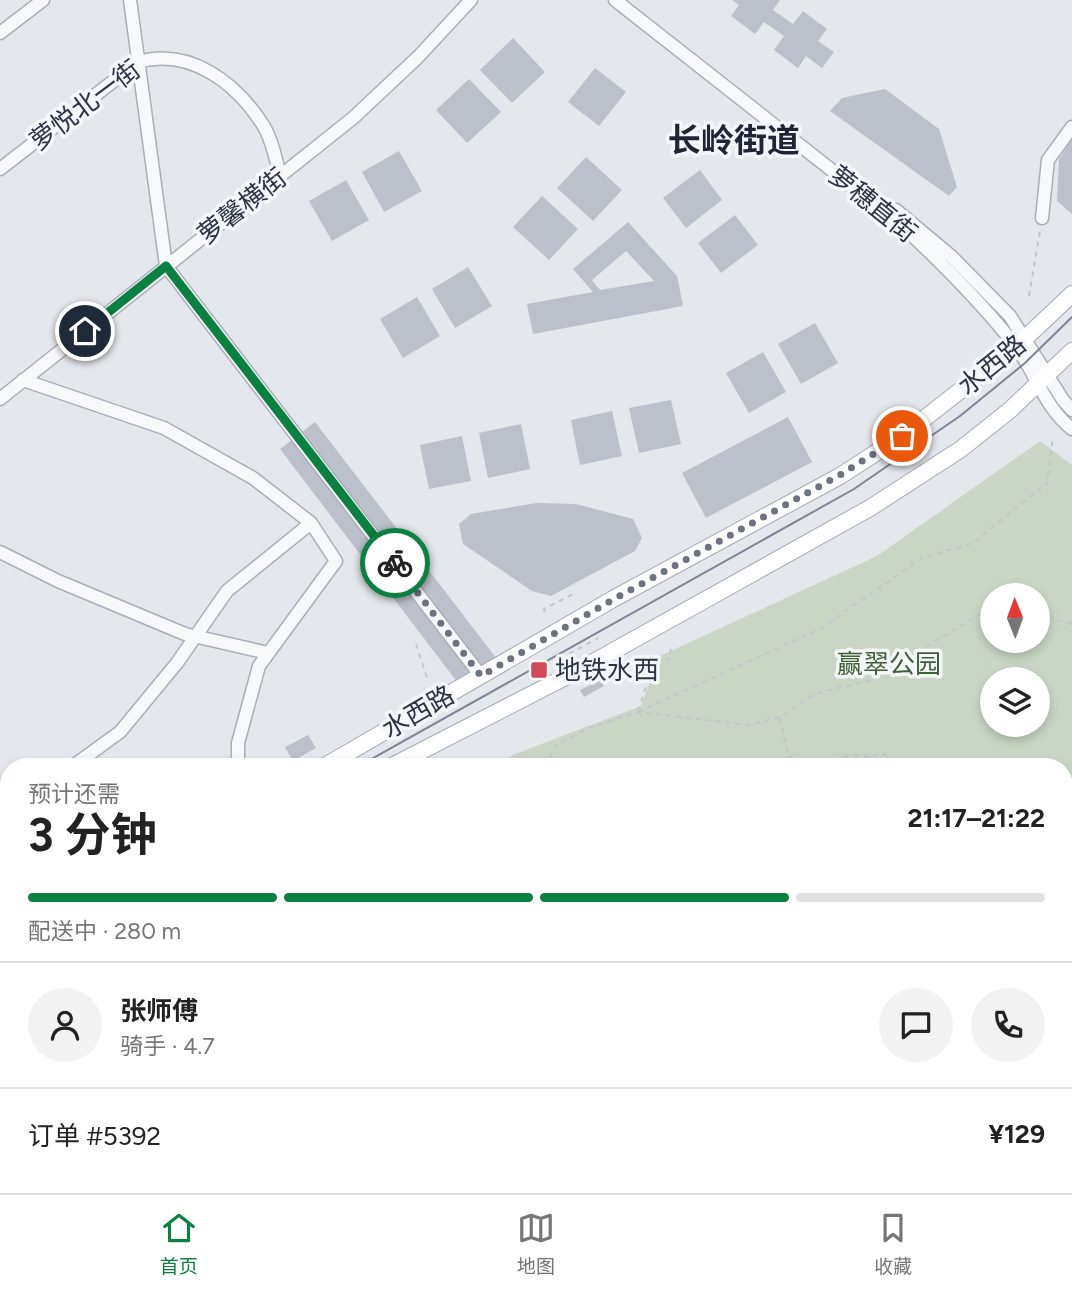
<!DOCTYPE html>
<html lang="zh">
<meta charset="utf-8">
<style>
:root{--surface:#fff;--page:#f2f2f2;--text:#222;--muted:#767676;--line:#e0e0e0;--accent:#0b8043}
body{margin:0;font-family:Figtree,"Noto Sans SC",sans-serif;background:var(--page);color:var(--text);height:100vh;display:flex;flex-direction:column;font-size:26px;white-space:nowrap}
*{box-sizing:border-box;margin:0}
p{font-size:23px;color:var(--muted)}
.icon{flex:none;width:38px;height:38px;fill:none;stroke:currentColor;stroke-width:2;stroke-linecap:round;stroke-linejoin:round}
.map{position:relative;flex:1;overflow:hidden}
.panel{position:absolute;left:0px;top:758px;width:1073px;height:436px;display:flex;flex-direction:column;background:var(--surface);border-radius:28px 28px 0 0;box-shadow:0 4px 10px #0003}
.panel>*{flex:none}
.needle{width:46px;rotate:359deg}
.controls{position:absolute;left:980px;top:583px;display:grid;gap:14px}
.controls a{display:grid;place-items:center;width:70px;height:70px;border-radius:50%;background:var(--surface);box-shadow:0 4px 10px #0003;font-size:35px}
.pin{position:absolute;display:grid;place-items:center;width:60px;height:60px;color:#fff;margin:-30px;border:4px solid #fff;border-radius:50%;box-shadow:0 2px 7px #0007}
.courier{position:absolute;display:grid;place-items:center;width:70px;height:70px;margin:-35px;border:5px solid #0b8043;border-radius:50%;background:#fff;color:#222;box-shadow:0 2px 9px #0007}
.overview em{font-style:normal;font-weight:700}
.overview div{display:flex;flex-direction:column-reverse}
.overview{display:flex;align-items:center;justify-content:space-between;height:119px;padding:0 28px}
h1{font-size:46px;font-weight:700;line-height:52px}
.bar{display:grid;grid-template-columns:repeat(4,1fr);gap:10px 7px;align-content:center;height:84px;padding:0 28px}
.bar i{height:9px;border-radius:5px;background:var(--line)}
.bar .on{background:var(--accent)}
.bar p{grid-column:span 4}
.line{display:flex;align-items:center;gap:18px;padding:0 28px;border-top:2px solid var(--line)}
.line div{flex:1}
.round{display:grid;place-items:center;flex:none;width:74px;height:74px;border-radius:37px;background:var(--page)}
.tabs{display:flex;justify-content:space-around;align-items:center;height:98px;border-top:2px solid var(--line);background:var(--surface);font-size:19px;color:var(--muted)}
.tabs a{display:grid;justify-items:center;gap:4px}
.tabs .on{color:var(--accent)}
.map>svg:first-child{display:block}
.green{fill:#c9d6c5;fill-rule:evenodd}
.water{fill:#9fb4cc}
.building{fill:#bbc0ca;fill-rule:evenodd}
.lines{fill:none;stroke-linecap:round;stroke-linejoin:round}
.minor-casing{stroke:#a9aeb7;stroke-width:15}
.major-casing{stroke:#a3abb8;stroke-width:18}
.path{stroke:#c2c5cb;stroke-width:2;stroke-dasharray:5 5;stroke-linecap:butt}
.minor{stroke:#f7f8fa;stroke-width:12}
.major{stroke:#fff;stroke-width:16}
.tram{stroke:#7d8696;stroke-width:2}
.done{stroke:#6c737f;stroke-width:7;stroke-dasharray:0 12.6}
.route{stroke:#0b8043;stroke-width:9}
.poi-dot{fill:#d1495b;stroke:#f4f6f9;stroke-width:2.5}
.labels{text-anchor:middle;dominant-baseline:central;stroke-width:7;stroke-linejoin:round;paint-order:stroke}
.street-label{font-size:26px;fill:#2b3445;stroke:#f4f6f9}
.park-label{font-size:26px;fill:#3f6138;stroke:#f4f6f9}
.poi-label{font-size:26px;fill:#2b3445;stroke:#f4f6f9;text-anchor:start}
.district-label{font-size:33px;font-weight:bold;fill:#1d2536;stroke:#f4f6f9}
</style>
<div class="map">
<svg width="1072" height="1193" viewBox="0 0 1072 1193">
<rect width="100%" height="100%" fill="#e4e7ec"/>
<path class="green" d="M1040 441 1072 465V1174L1064 1175V766H493L515 754 641 706 660 656 877 556ZM992 595H1038V640H992ZM992 679H1038V724H992Z
M0 853 9 880V959L0 966Z
M0 1139 9 1148V1185H38L43 1193H0Z
M333 1185H1006L958 1193H338Z"/>
<path class="water" d="M1072 1042V1135L1064 1140V1053Z"/>
<path class="building" d="M732 0H780L773 10 793 24 803 11 827 29 818 41 834 52 822 68 806 56 798 68 774 50 784 36 764 22 755 34 731 16 739 5Z
M513 38 545 72 512 103 480 70Z
M595 68 626 92 599 126 568 102Z
M469 79 501 112 467 143 436 110Z
M885 89 939 129 957 187 949 196 830 111 842 98Z
M1072 139V214L1057 201 1059 159Z
M399 151 422 191 384 212 362 172Z
M586 157 622 190 593 221 557 188Z
M700 170 722 200 686 228 663 198Z
M346 180 369 220 332 241 309 201Z
M542 196 578 229 549 260 513 227Z
M735 215 758 245 721 273 698 243Z
M628 222 677 276 683 306 533 334 527 304 593 292 573 269ZM626 251 654 281 600 290 592 280Z
M468 267 492 306 455 328 432 289Z
M417 297 440 336 403 358 380 319Z
M815 323 838 363 801 384 778 344Z
M763 352 786 392 749 413 726 373Z
M671 400 681 444 639 453 629 408Z
M612 411 622 456 580 465 571 420Z
M788 417 812 462 706 518 682 473Z
M315 422 500 663 461 687 280 449Z
M521 424 530 469 488 478 479 433Z
M462 436 471 481 429 489 420 445Z
M537 503 576 504 633 519 642 538 635 551 551 596 532 591 463 544 459 524 471 514Z
M601 680 604 686 584 697 580 690Z
M308 735 316 748 293 761 285 747Z"/>
<g class="lines">
<g class="minor-casing">
<path id="minor" d="M130 0 166 266 481 676
M615 0 899 223C940 261 979 300 1014 344 1036 372 1043 406 1072 429
M0 33 43 0
M0 169 138 62C190 47 236 83 263 125 272 139 276 160 280 176
M896 210 951 256 1010 316 1063 400 1072 410
M1042 218 1048 160 1072 127
M23 380 164 428 253 478 311 523 336 561 259 666 238 743V766
M0 399 353 118 418 57 471 0
M0 552 58 581 185 634 268 653
M73 766 120 732 177 663 227 591 311 523
M0 815 9 836
M0 1102 9 1112
M0 1122 9 1132
M50 1185 57 1193
M67 1185 73 1193
M1009 1193 1072 1185"/>
</g>
<g class="major-casing">
<path id="major" d="M325 766 613 599 840 476 902 436 1016 347 1072 294
M392 766 581 669 870 508 961 449 1010 410 1072 351
M0 1012 9 1004
M0 1071 9 1064"/>
</g>
<path class="path" d="M1029 296 1040 231
M545 612 544 609 575 593
M1038 615 1072 624
M416 644 428 681
M569 654 598 638
M638 711 652 669 671 657 670 644
M638 712 820 629 922 558 973 543 1047 483 1053 436
M780 718 788 755 801 766
M546 766 556 745 589 728 638 712 749 725 780 717 814 694 871 680 992 607
M826 766 849 755 871 757 882 753 892 758 895 766
M1064 867 1072 861
M1064 940 1072 941
M0 1150 9 1157
M35 1185 39 1193
M515 1185 516 1193
M546 1185 554 1193
M655 1193 656 1185"/>
<use href="#minor" class="minor"/>
<use href="#major" class="major"/>
<path class="tram" d="M359 766 854 489 960 416 1025 363 1072 317
M0 1043 9 1035"/>
</g>
<g class="lines">
<path class="done" d="M395 563 481 676 614 599 840 475 902 436"/>
<path class="route" d="M85 331 166 266 395 563"/>
</g>
<rect class="poi-dot" x="530" y="661" width="18" height="18" rx="3.5"/>
<g class="labels">
<g class="street-label">
<text transform="translate(85 105) rotate(-37)">萝悦北一街</text>
<text transform="translate(873 204) rotate(39)">萝穗直街</text>
<text transform="translate(242 206) rotate(-38)">萝馨横街</text>
<text transform="translate(992 365) rotate(-39)">水西路</text>
<text transform="translate(418 712) rotate(-30)">水西路</text>
</g>
<g class="park-label">
<text x="889" y="664">赢翠公园</text>
</g>
<g class="poi-label">
<text x="555" y="670">地铁水西</text>
</g>
<g class="district-label">
<text x="734" y="140">长岭街道</text>
</g>
</g>
</svg>
<div class="controls">
<a><svg class="needle" viewBox="-14 -14 28 28"><path d="M0-13l5 13h-10z" fill="#e53935"/><path d="M0 13l5-13h-10z" fill="#767676"/></svg></a>
<a><svg class="icon" aria-label="layers" viewBox="0 0 24 24"><path d="M12 4l9 5-9 5-9-5zM3 14l9 5 9-5"/></svg></a>
</div>
<div class="pin" style="left:902px;top:436px;background:#ea580c"><svg class="icon" aria-label="bag" viewBox="0 0 24 24"><path d="M5 8h14l-1 12H6zM9 8a3 3 0 0 1 6 0"/></svg></div>
<div class="pin" style="left:85px;top:331px;background:#1f2937"><svg class="icon" aria-label="home" viewBox="0 0 24 24"><path d="M3 11l9-7 9 7M6 9v11h12V9"/></svg></div>
<div class="courier" style="left:395px;top:563px"><svg class="icon" aria-label="bike" viewBox="0 0 24 24"><circle cx="6" cy="16" r="4"/><circle cx="18" cy="16" r="4"/><path d="M6 16l4-8h5l3 8M10 8l3 8H6M13 5h3"/></svg></div>
<section class="panel">
<div class="overview"><div><h1>3 分钟</h1><p>预计还需</p></div><em>21:17–21:22</em></div>
<div class="bar"><i class="on"></i><i class="on"></i><i class="on"></i><i></i><p>配送中 · 280 m</p></div>
<div class="line" style="height:126px"><a class="round"><svg class="icon" aria-label="person" viewBox="0 0 24 24"><circle cx="12" cy="8" r="4"/><path d="M4 21q1-7 8-7t8 7"/></svg></a><div><b>张师傅</b><p>骑手 · 4.7</p></div><a class="round"><svg class="icon" aria-label="chat" viewBox="0 0 24 24"><path d="M4 5h16v11H9l-5 4z"/></svg></a><a class="round"><svg class="icon" aria-label="phone" viewBox="0 0 24 24"><path d="M5 4h4l2 5-3 2q2 4 5 5l2-3 5 2v4C11 20 4 13 5 4z"/></svg></a></div>
<div class="line" style="height:91px"><div>订单 #5392</div><b>¥129</b></div>
</section>
</div>
<nav class="tabs">
<a class="on"><svg class="icon" aria-label="home" viewBox="0 0 24 24"><path d="M3 11l9-7 9 7M6 9v11h12V9"/></svg>首页</a>
<a><svg class="icon" aria-label="map" viewBox="0 0 24 24"><path d="M3 6l6-2 6 2 6-2v14l-6 2-6-2-6 2zM9 4v14M15 6v14"/></svg>地图</a>
<a><svg class="icon" aria-label="saved" viewBox="0 0 24 24"><path d="M7 4h10v16l-5-4-5 4z"/></svg>收藏</a>
</nav>
